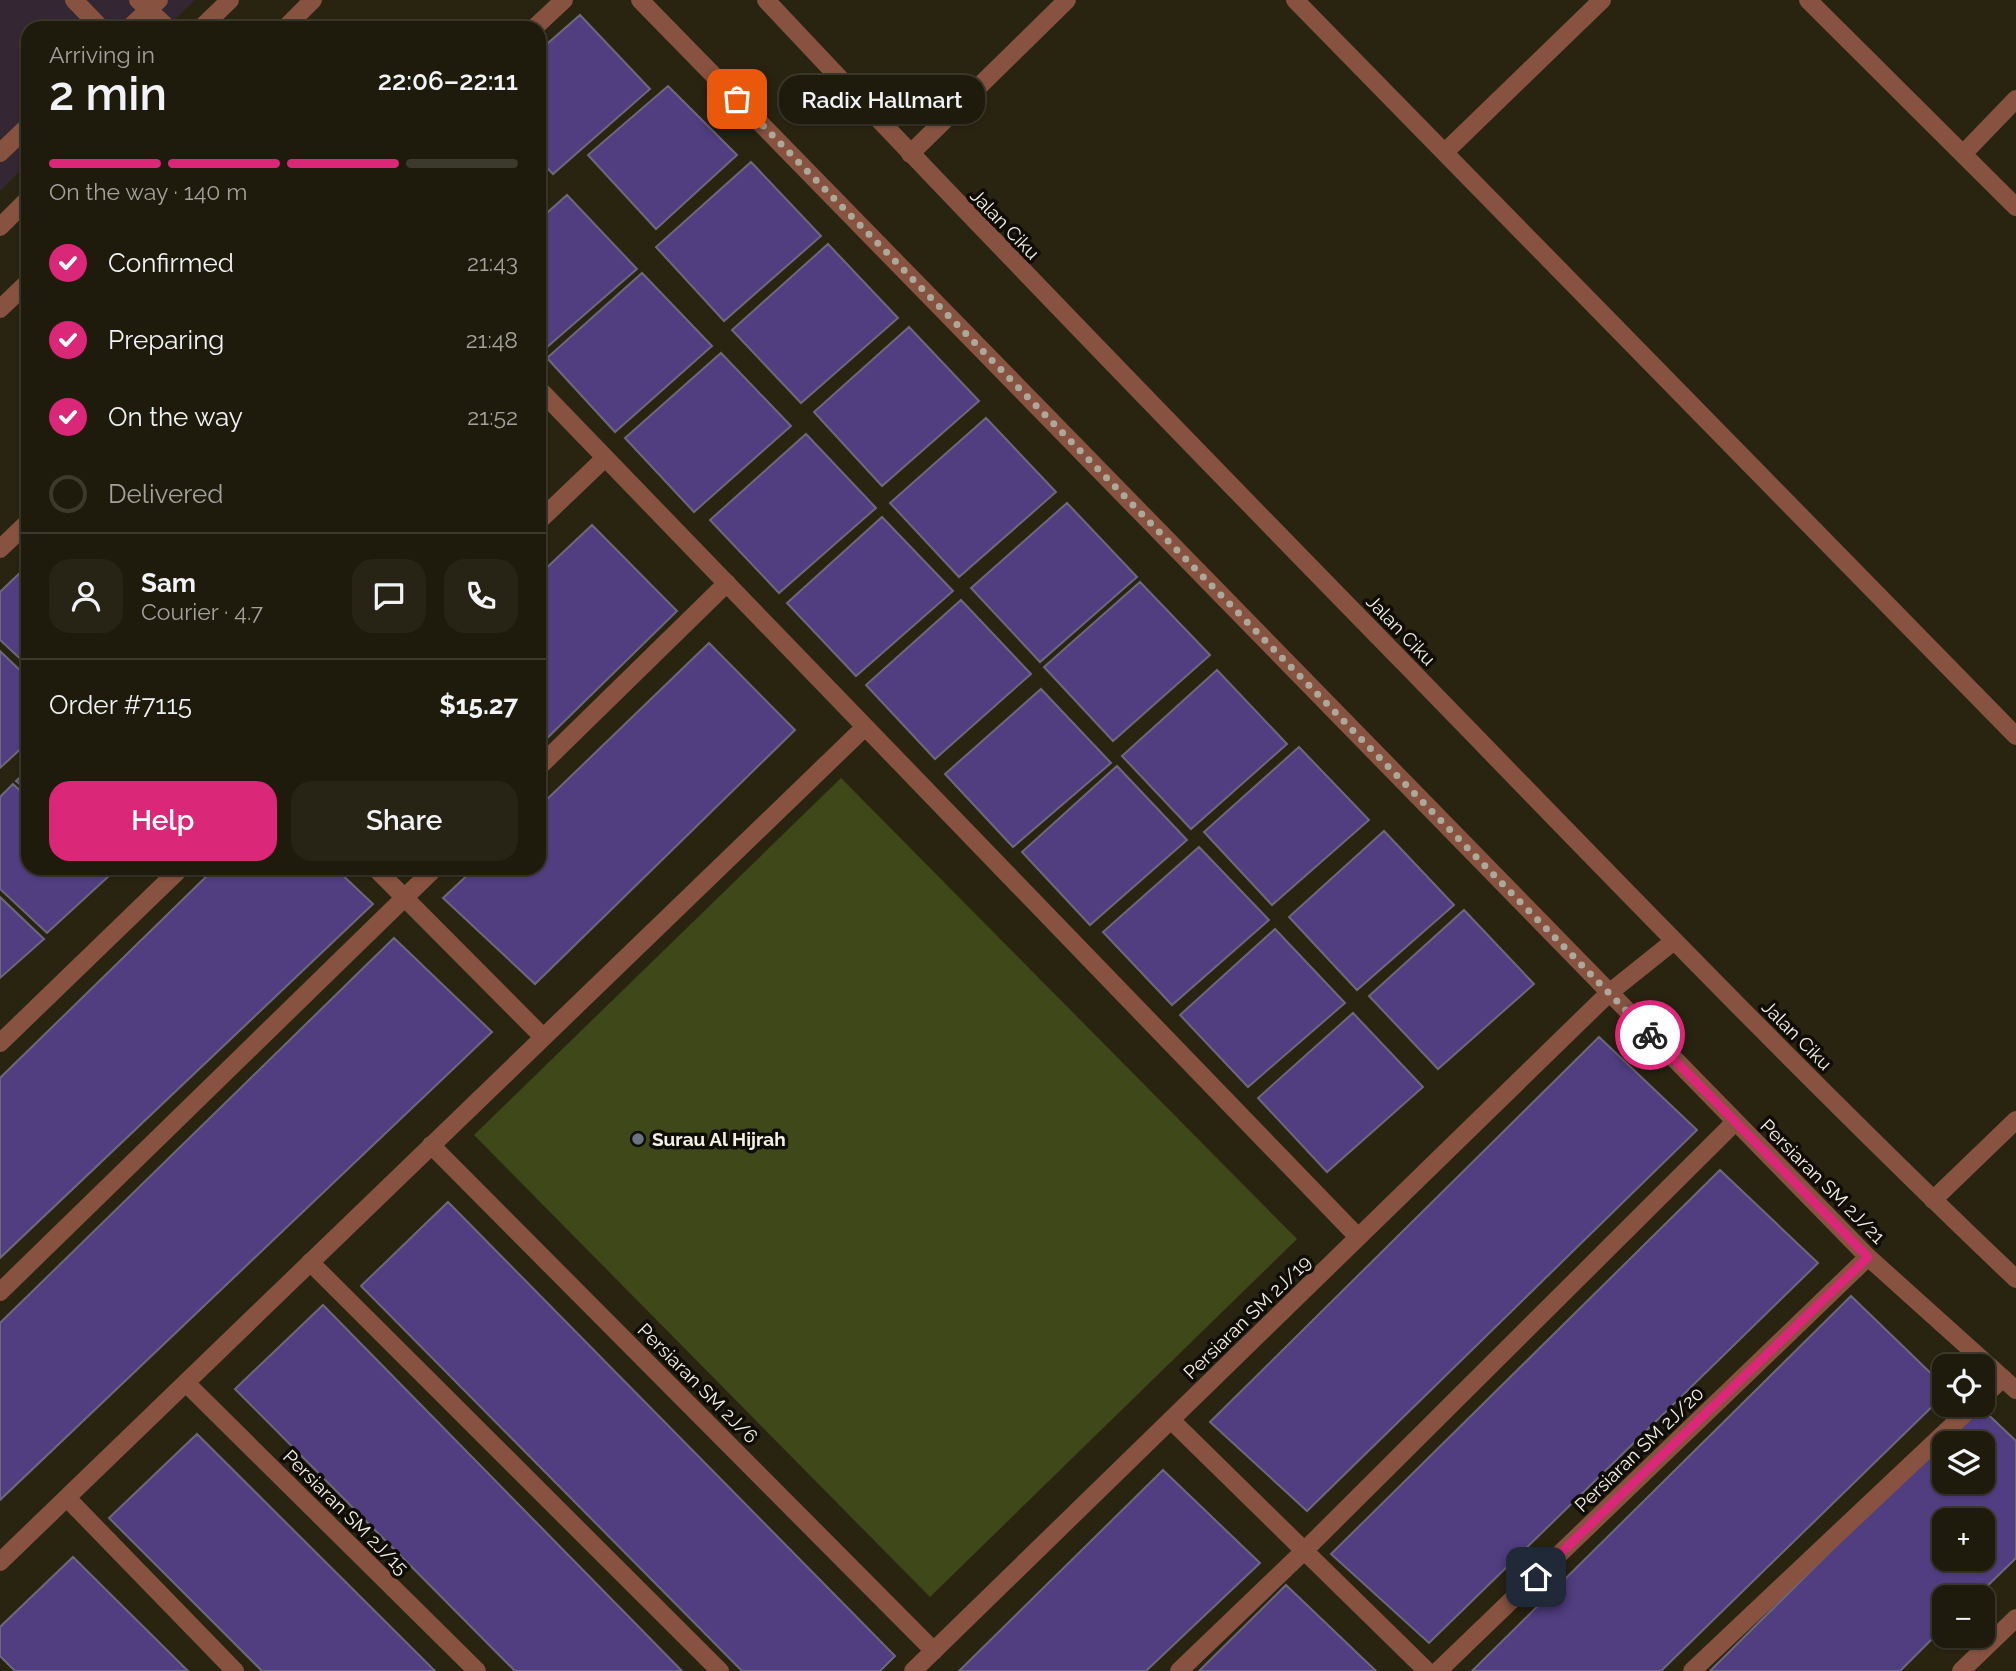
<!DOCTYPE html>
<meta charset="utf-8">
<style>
:root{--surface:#1f1b0c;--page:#272415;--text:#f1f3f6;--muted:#a1a19d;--line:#3c392d;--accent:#db2777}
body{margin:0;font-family:Raleway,sans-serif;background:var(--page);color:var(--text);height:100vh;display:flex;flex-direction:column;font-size:26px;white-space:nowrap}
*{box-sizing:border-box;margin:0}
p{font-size:23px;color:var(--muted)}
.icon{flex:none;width:38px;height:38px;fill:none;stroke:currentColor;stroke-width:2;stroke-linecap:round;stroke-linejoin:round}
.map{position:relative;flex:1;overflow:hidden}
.panel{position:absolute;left:21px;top:21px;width:525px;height:854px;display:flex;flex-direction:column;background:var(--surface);border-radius:21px;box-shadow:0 2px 5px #0004,0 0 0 2px var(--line)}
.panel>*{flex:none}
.tools{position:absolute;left:1932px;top:1354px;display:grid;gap:14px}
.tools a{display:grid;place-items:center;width:63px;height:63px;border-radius:14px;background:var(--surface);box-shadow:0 2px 5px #0004,0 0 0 2px var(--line);font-size:35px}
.pin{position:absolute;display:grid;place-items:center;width:60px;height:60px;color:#fff;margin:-30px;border-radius:14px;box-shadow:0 4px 10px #0006}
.courier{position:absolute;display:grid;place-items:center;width:70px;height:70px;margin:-35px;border:5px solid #db2777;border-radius:50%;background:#fff;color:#222;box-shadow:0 2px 9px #0007}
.bubble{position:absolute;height:49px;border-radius:21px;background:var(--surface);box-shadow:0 2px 5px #0004,0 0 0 2px var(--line);font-size:23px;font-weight:600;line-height:49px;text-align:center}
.overview em{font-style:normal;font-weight:600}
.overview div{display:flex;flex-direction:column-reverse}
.overview{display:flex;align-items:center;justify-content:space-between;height:119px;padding:0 28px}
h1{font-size:46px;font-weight:600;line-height:52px}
.bar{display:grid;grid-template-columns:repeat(4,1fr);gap:10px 7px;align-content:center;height:84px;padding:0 28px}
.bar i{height:9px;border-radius:5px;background:var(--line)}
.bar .selected{background:var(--accent)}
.bar p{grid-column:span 4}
.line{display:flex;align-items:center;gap:18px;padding:0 28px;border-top:2px solid var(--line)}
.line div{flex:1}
.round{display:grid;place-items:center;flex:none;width:74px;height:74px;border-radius:21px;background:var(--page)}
ol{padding:0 28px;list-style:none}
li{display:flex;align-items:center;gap:21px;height:77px}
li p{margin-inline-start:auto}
li .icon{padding:7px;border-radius:50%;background:var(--accent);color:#fff;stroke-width:4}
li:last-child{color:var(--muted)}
li i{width:38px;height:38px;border:4px solid var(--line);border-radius:50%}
.action{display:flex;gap:14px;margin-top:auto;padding:14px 28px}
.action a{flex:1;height:80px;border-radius:21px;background:var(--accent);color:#fff;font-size:28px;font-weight:600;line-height:80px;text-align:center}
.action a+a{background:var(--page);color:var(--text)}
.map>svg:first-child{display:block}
.commercial{fill:#342632}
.green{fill:#3f4819}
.building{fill:#503e81;stroke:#6c687d;stroke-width:2;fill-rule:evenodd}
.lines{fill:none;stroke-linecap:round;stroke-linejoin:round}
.service{stroke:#875340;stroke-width:18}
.minor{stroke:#875340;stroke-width:18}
.tertiary{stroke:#875340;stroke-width:18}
.done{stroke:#aca99a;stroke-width:7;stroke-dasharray:0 12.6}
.route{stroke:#db2777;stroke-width:9}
.worship-dot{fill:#6b7280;stroke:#0f0d06;stroke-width:2.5}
.labels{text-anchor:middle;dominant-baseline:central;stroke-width:7;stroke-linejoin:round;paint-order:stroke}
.street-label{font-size:19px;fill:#f3f0e4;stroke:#0f0d06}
.poi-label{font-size:19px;font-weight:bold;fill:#f3f0e4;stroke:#0f0d06;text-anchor:start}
</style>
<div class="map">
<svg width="2016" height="1671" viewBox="0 0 2016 1671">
<rect width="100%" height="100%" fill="#292410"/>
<path class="commercial" d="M0 0H195L166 28H28V163L0 191Z"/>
<path class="green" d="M841 778 1297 1239 930 1597 474 1135Z"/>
<path class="building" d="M580 15 650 89 553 174 539 159V51Z
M668 86 737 155 656 229 588 155Z
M751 162 821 236 724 321 656 247Z
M567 195 637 269 539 354V220Z
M828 244 898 318 801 403 732 330Z
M642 273 712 346 615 432 547 358Z
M909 327 979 401 882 486 814 412Z
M721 353 791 426 694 512 625 438Z
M986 418 1056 492 959 577 890 503Z
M806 434 876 508 779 593 710 520Z
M1067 503 1137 577 1040 662 971 588Z
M882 517 953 591 856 676 787 603Z
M592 525 677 611 539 746V575Z
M28 565V666L0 640V592Z
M1140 582 1210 655 1113 741 1044 667Z
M961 600 1031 674 935 759 866 685Z
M709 643 795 730 535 984 443 898 475 868H539V807Z
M0 651 28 678V742L0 768Z
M1217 670 1287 744 1191 829 1122 756Z
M1041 689 1111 763 1013 847 945 774Z
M1299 747 1369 820 1272 905 1204 832Z
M1117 766 1187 840 1090 925 1022 852Z
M28 770V791L16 781Z
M13 784 28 798V868H102L110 875 47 933 0 889V797Z
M1384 831 1454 905 1357 990 1289 917Z
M1199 847 1269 920 1172 1005 1103 932Z
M215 868H335L373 904 0 1258V1078Z
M0 897 44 939 0 978Z
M1464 910 1534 984 1438 1069 1369 996Z
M1275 929 1345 1003 1248 1087 1180 1015Z
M394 938 492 1032 0 1500V1323Z
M1353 1013 1423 1087 1327 1172 1258 1098Z
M1599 1037 1697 1130 1307 1511 1210 1422Z
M1720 1170 1818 1263 1429 1643 1331 1554Z
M448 1202 895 1656 880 1671H742L361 1286Z
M1851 1296 1944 1386V1395L1661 1671H1472Z
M323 1305 682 1671H515L235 1389Z
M1978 1405 2016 1441V1558L1975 1598H1944V1627L1900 1671H1710ZM1944 1444H1983V1482H1944ZM1944 1521H1983V1559H1944Z
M197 1434 435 1671H262L109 1518Z
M1163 1470 1260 1563 1146 1671H959Z
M73 1557 188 1671H15L0 1656V1627Z
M1286 1585 1376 1671H1199Z"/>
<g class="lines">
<path class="service" d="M539 767 727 583
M375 868 543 1037
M310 1262 720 1671
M0 1292 435 868
M1983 1397 2003 1378
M1171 1420 1427 1671
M67 1498 235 1671
M1179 1671 1304 1551 1735 1122
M1692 1671 1974 1405"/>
<path class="minor" d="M74 0 101 28
M138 0 168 28
M640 0 1868 1257 2016 1390
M1295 0 2016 736
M1808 0 2016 207
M129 28 159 0
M534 28 564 0
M1445 152 1602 0
M0 153 28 126
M910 154 1067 0
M1963 154 2016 99
M539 389 1358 1237
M539 521 605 458
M0 549 28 522
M0 1043 181 868
M431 1145 934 1651
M1933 1200 2016 1120
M186 1383 477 1671
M0 1562 865 727
M913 1671 1609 993 1674 941
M1438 1671 1868 1257
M1961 1671 2016 1618"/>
<path class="tertiary" d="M766 0C977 225 1192 446 1408 667 1608 873 1808 1081 2016 1279
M201 28 230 0
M285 28 313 0
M0 227 28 199
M0 309 28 282"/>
</g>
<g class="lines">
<path class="done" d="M737 99 1650 1035"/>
<path class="route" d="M1536 1577 1868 1257 1650 1035"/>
</g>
<circle class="worship-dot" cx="638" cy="1139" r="7"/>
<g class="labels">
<g class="street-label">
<text transform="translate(1005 224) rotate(46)">Jalan Ciku</text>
<text transform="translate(1401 630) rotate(46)">Jalan Ciku</text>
<text transform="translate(1797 1035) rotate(45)">Jalan Ciku</text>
<text transform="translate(1823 1181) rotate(45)">Persiaran SM 2J/21</text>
<text transform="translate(1247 1317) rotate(-44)">Persiaran SM 2J/19</text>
<text transform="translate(698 1383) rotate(45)">Persiaran SM 2J/6</text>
<text transform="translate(1639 1449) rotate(-44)">Persiaran SM 2J/20</text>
<text transform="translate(346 1512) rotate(45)">Persiaran SM 2J/15</text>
</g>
<g class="poi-label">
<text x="652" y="1139">Surau Al Hijrah</text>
</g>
</g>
</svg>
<div class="tools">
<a><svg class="icon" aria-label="locate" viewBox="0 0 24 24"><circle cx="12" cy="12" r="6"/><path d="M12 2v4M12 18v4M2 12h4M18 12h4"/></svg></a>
<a><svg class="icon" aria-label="layers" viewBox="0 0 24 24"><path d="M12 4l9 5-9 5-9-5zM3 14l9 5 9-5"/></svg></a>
<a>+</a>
<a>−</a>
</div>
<div class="pin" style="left:737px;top:99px;background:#ea580c"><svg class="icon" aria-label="bag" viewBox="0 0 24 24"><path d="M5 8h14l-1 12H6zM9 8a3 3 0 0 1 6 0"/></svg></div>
<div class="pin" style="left:1536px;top:1577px;background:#1f2937"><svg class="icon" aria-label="home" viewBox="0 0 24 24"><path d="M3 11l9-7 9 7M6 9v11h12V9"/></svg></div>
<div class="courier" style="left:1650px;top:1035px"><svg class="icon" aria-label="bike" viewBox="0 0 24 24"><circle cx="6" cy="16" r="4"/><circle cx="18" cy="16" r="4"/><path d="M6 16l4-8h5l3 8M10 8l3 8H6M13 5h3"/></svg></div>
<div class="bubble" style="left:779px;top:75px;width:206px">Radix Hallmart</div>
<section class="panel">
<div class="overview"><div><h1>2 min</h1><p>Arriving in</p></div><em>22:06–22:11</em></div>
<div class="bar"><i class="selected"></i><i class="selected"></i><i class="selected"></i><i></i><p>On the way · 140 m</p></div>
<ol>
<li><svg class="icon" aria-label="check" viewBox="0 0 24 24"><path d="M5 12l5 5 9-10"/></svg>Confirmed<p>21:43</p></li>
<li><svg class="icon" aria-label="check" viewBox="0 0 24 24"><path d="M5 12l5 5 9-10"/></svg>Preparing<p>21:48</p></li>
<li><svg class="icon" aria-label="check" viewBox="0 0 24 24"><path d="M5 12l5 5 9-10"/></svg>On the way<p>21:52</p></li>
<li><i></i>Delivered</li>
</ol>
<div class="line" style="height:126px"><a class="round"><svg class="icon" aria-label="person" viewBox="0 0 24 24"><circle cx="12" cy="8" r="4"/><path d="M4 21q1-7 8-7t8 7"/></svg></a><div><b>Sam</b><p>Courier · 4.7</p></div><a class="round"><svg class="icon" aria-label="chat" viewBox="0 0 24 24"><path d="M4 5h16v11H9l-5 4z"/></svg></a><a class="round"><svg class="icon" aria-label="phone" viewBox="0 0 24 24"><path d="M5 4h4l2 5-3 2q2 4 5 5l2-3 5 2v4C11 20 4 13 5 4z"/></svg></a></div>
<div class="line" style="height:91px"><div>Order #7115</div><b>$15.27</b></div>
<div class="action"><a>Help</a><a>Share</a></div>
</section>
</div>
